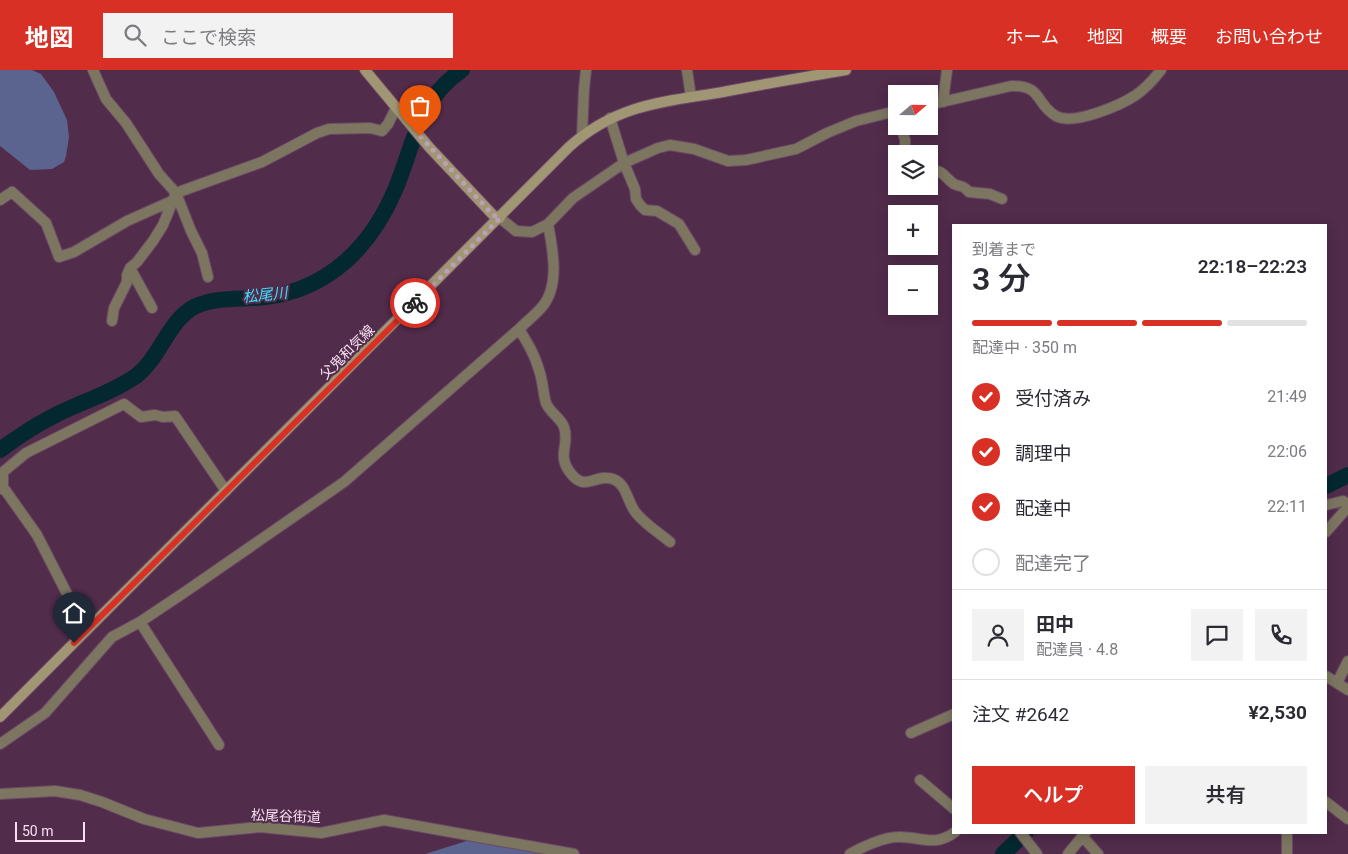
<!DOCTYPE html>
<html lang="ja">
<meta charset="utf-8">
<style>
:root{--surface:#fff;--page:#f2f2f3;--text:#2b2b33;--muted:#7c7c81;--line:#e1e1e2;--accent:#d93025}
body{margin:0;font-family:Roboto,"Noto Sans JP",sans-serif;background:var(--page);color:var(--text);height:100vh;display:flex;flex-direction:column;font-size:19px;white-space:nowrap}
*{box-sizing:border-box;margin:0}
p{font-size:16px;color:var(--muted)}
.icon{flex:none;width:28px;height:28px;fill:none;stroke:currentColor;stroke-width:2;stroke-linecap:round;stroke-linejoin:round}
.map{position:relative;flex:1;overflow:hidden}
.drawer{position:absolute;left:952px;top:154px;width:375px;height:610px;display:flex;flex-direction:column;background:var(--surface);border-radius:0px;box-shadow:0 2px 12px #0003}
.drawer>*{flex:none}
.needle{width:32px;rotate:70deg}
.buttons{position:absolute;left:888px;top:15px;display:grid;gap:10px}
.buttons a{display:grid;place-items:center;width:50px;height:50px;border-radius:0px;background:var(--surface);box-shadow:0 2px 12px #0003;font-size:25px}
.scale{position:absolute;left:15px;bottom:12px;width:70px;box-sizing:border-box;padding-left:5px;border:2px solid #f7dff1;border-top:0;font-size:14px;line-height:18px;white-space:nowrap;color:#f7dff1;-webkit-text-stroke:4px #512c4b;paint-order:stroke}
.pin{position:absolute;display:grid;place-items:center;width:42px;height:42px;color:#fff;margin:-51px -21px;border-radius:50% 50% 50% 0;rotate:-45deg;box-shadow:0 0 5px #0007}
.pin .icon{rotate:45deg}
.courier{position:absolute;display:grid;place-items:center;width:50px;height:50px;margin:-25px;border:4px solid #d93025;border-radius:50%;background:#fff;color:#222;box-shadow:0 1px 6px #0007}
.headline em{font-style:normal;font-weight:600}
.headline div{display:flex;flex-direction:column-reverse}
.headline{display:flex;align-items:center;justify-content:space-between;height:85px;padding:0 20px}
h1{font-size:32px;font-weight:600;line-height:38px}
.bar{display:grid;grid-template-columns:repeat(4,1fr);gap:8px 5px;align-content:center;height:60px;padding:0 20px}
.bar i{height:6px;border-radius:4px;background:var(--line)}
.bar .active{background:var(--accent)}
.bar p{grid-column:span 4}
.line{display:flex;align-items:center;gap:12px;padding:0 20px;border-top:1px solid var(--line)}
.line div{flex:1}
.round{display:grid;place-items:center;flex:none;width:52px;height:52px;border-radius:0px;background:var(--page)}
ol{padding:0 20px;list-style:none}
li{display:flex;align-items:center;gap:15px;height:55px}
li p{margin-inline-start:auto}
li .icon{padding:5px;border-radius:50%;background:var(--accent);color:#fff;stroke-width:4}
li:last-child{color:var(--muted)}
li i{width:28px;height:28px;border:2px solid var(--line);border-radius:50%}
.button{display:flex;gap:10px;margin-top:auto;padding:10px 20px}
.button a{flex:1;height:58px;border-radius:0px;background:var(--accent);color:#fff;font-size:20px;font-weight:600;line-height:58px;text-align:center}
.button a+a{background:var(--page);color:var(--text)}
header{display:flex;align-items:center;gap:30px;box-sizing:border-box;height:70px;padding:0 25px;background:var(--accent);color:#fff}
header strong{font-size:24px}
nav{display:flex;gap:28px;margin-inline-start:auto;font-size:18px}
.search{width:350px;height:45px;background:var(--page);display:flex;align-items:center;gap:12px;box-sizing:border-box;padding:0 18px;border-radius:0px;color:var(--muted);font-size:19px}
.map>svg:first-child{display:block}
.green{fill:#5a648e}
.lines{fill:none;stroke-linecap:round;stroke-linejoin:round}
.river{stroke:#042830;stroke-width:16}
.street-casing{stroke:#6c4966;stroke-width:12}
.secondary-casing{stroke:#6c4966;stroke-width:12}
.street{stroke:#7c7661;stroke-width:10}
.secondary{stroke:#a09674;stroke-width:10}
.done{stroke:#bda0b7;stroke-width:5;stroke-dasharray:0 9}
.route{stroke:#d93025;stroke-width:6}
.labels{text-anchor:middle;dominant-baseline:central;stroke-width:4;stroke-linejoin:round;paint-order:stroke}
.street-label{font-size:14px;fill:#f7dff1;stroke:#512c4b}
.water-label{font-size:15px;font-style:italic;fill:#3edffe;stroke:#512c4b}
</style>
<header>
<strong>地図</strong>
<div class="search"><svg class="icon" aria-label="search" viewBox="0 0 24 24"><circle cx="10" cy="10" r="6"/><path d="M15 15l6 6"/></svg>ここで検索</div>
<nav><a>ホーム</a><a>地図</a><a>概要</a><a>お問い合わせ</a></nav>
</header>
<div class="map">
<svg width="1348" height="784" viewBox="0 0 1348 784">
<rect width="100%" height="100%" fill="#512c4b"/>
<path class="green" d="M0 0H32L41 4 54 22 67 50 69 67 66 86 64 92 52 99 30 100 0 76Z
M473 769 550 784H425Z"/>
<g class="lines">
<path class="river" d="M0 380C15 369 31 358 48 349 76 333 109 325 136 306 160 288 168 251 194 237 216 226 242 230 265 227 295 224 323 211 346 191 368 171 384 146 395 120 415 73 417 31 462 0
M1326 416 1348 405
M1003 784 1026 762"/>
<g class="street-casing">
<path id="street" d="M93 0 106 29 126 53 159 104 176 123 191 161 202 183 208 207
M687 0 691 27
M943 32 947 0
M929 35 1011 16C1043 15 1035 34 1056 46 1073 56 1121 35 1136 25 1146 18 1154 9 1161 0
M610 48 624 93 635 119 636 129 640 135 645 140 657 141 679 154 695 180
M901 56 905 70V84
M582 66 584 19 586 0
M929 100C943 99 945 108 954 114 962 118 962 114 969 122L990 124 1002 129
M0 130 12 122 46 153 59 187 74 182 127 151 174 130
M500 148 516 161 532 162 548 154 573 128 624 93 658 78 670 75 694 79 728 91 746 90 796 79 827 63 856 51 896 41
M130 198 152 238
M112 251 114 238 127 212V205L130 198 137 192 153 171 163 155 176 123 262 92 317 63 329 59 370 58 382 61 388 54 396 38
M519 259C527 272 535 285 539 300 543 311 543 323 546 333 550 343 561 348 564 357 570 374 557 384 569 401 585 424 594 403 613 409 627 414 627 432 636 443 645 454 659 463 670 472
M3 417 37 465 86 561
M0 419 3 417V402L26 383 124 334 141 347 155 345 163 347 175 346 226 421
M1326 435 1343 431 1348 435
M1326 462 1348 437
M140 552 219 675
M1326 606 1348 620
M1337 613 1348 591
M911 663 954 644
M0 674 45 643 112 567 140 552 185 522 344 412 519 259C526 252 535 245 542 237 560 216 553 180 548 154
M920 710 954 739
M0 724 55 721 80 725 102 732 144 749 198 763 260 757 321 763 384 750 574 784
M1326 732 1348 749
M1020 762 1037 784
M1287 762V784
M1083 767 1098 784
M850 784C862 777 884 767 898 767 920 766 934 778 955 762
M1068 784 1086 762"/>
</g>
<g class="secondary-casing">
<path id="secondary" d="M365 0 429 77 493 145 500 148
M0 647 569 77C617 34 663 32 723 22 764 14 805 7 846 0"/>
</g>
<use href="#street" class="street"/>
<use href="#secondary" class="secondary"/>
</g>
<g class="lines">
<path class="done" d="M415 233 500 148 493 145 420 66"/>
<path class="route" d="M74 573 415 233"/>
</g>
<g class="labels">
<g class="street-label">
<text transform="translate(347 282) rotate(-45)">父鬼和気線</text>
<text transform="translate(286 746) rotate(2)">松尾谷街道</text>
</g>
<g class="water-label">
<text transform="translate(265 225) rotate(-6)">松尾川</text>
</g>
</g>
</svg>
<div class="buttons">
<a><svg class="needle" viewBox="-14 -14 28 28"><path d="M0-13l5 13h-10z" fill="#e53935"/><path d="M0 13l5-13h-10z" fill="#7c7c81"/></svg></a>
<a><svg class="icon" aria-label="layers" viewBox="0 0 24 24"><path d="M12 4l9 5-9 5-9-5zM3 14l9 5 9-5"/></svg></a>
<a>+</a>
<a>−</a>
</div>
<div class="scale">50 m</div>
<div class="pin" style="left:420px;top:66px;background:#ea580c"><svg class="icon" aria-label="bag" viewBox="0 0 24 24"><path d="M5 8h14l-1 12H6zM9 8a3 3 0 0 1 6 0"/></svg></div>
<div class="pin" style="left:74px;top:573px;background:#1f2937"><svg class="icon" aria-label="home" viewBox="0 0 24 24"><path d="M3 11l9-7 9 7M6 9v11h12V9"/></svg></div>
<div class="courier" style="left:415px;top:233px"><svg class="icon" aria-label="bike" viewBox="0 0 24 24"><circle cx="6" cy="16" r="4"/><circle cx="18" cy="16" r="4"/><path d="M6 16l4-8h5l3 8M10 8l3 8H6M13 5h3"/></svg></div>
<section class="drawer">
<div class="headline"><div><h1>3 分</h1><p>到着まで</p></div><em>22:18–22:23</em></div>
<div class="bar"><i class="active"></i><i class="active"></i><i class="active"></i><i></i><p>配達中 · 350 m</p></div>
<ol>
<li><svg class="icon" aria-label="check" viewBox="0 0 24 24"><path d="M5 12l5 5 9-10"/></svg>受付済み<p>21:49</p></li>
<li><svg class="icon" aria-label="check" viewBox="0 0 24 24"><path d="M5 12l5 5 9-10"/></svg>調理中<p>22:06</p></li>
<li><svg class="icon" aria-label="check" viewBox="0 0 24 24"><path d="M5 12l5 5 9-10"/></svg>配達中<p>22:11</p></li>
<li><i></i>配達完了</li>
</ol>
<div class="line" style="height:90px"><a class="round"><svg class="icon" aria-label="person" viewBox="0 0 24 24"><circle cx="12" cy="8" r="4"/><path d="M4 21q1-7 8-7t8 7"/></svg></a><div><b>田中</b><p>配達員 · 4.8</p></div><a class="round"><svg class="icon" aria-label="chat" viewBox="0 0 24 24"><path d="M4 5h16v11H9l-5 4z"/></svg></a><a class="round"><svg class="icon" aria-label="phone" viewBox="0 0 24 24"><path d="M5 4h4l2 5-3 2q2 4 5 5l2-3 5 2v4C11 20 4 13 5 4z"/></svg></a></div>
<div class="line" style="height:65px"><div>注文 #2642</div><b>¥2,530</b></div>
<div class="button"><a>ヘルプ</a><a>共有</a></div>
</section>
</div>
